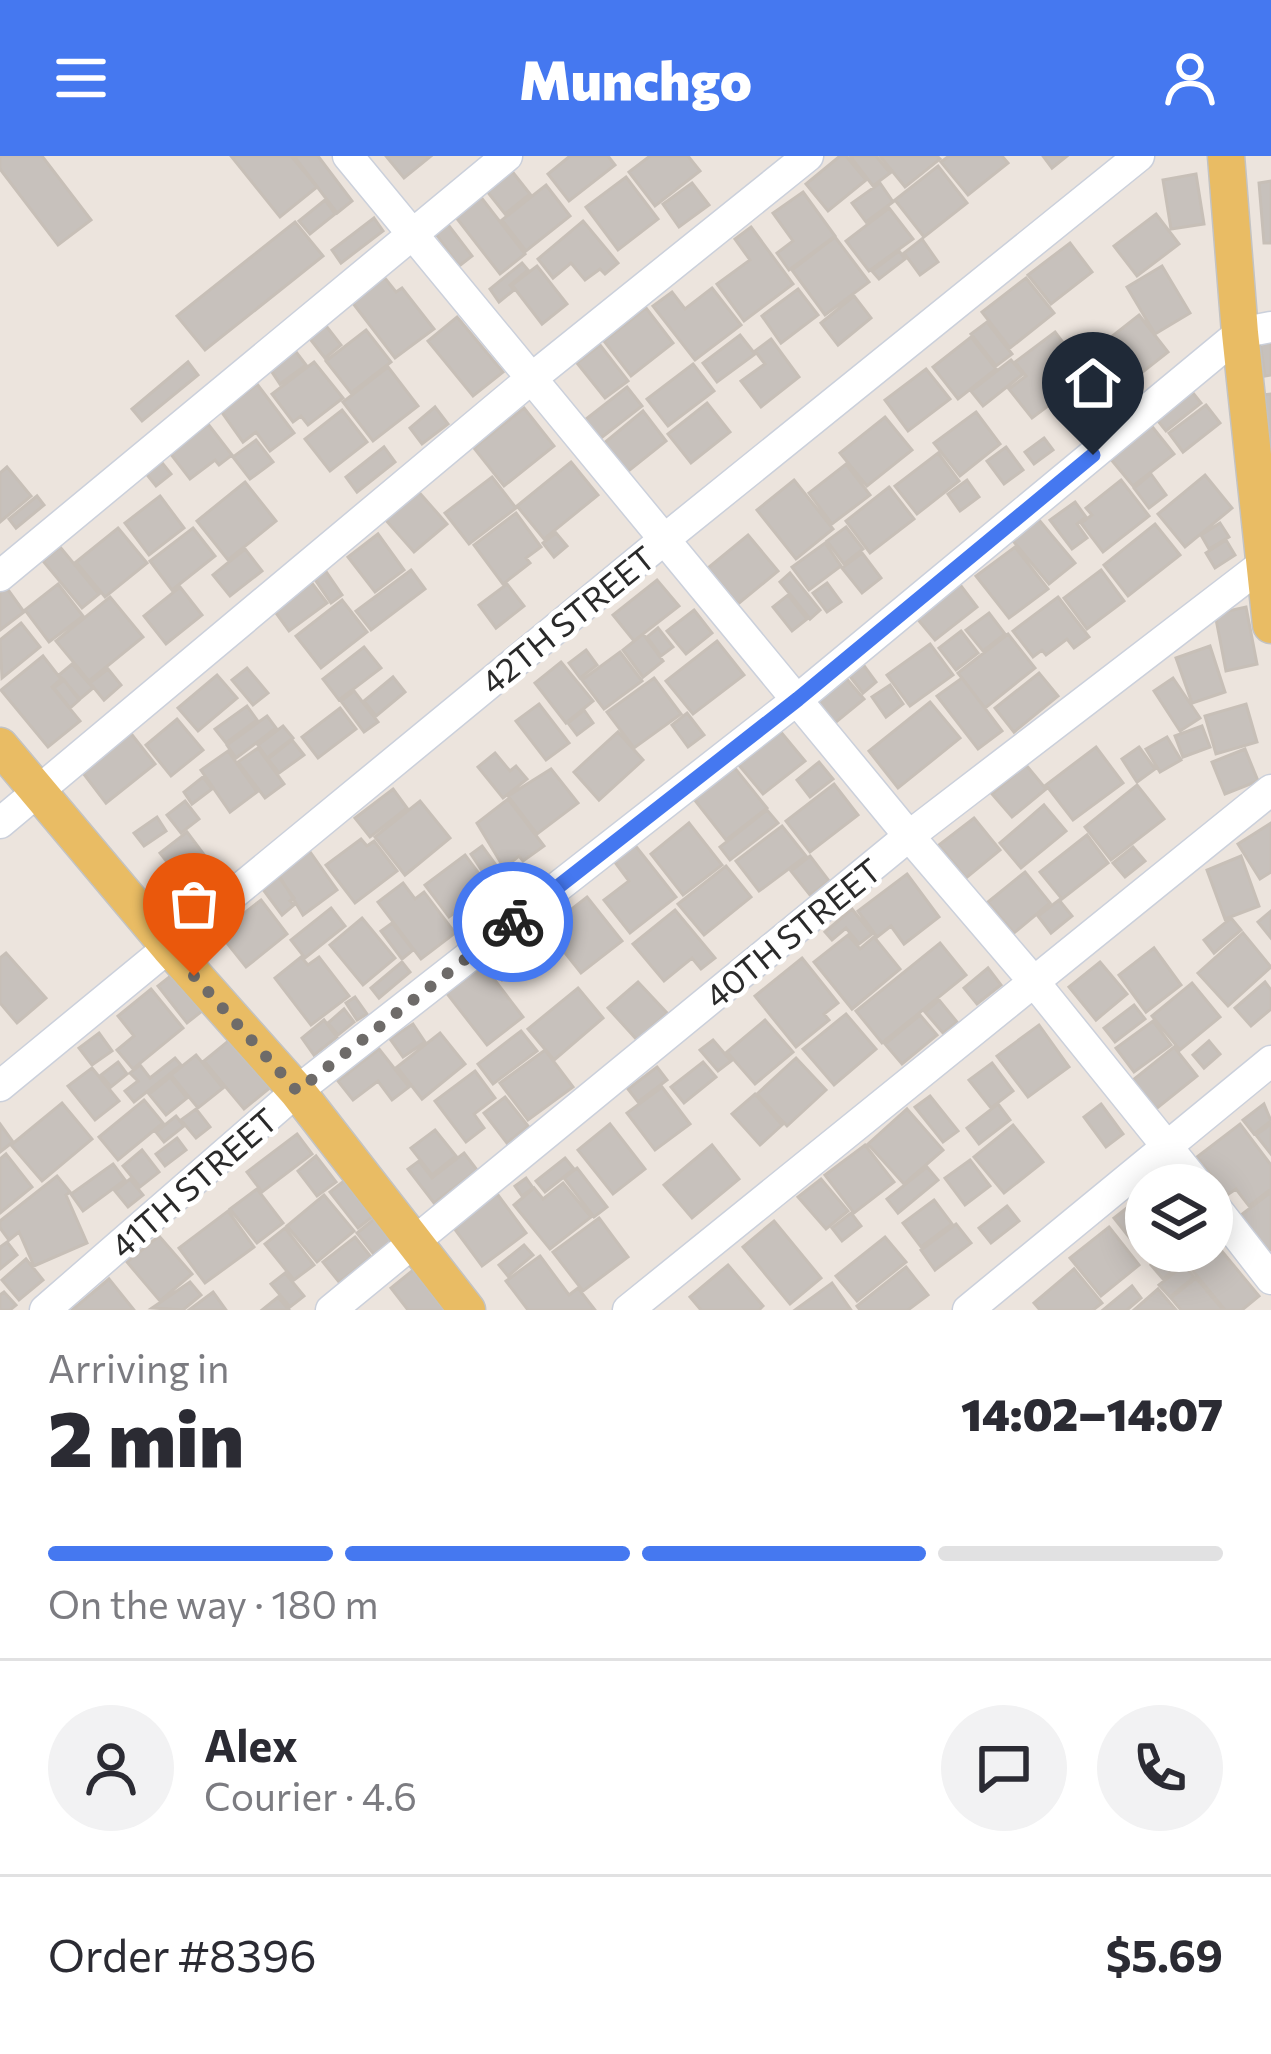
<!DOCTYPE html>
<meta charset="utf-8">
<style>
:root{--surface:#fff;--page:#f2f2f3;--text:#2b2b33;--muted:#7c7c81;--line:#e1e1e2;--accent:#4578f0}
body{margin:0;font-family:Commissioner,sans-serif;background:var(--page);color:var(--text);height:100vh;display:flex;flex-direction:column;font-size:45px;white-space:nowrap}
*{box-sizing:border-box;margin:0}
p{font-size:39px;color:var(--muted)}
.icon{flex:none;width:66px;height:66px;fill:none;stroke:currentColor;stroke-width:2;stroke-linecap:round;stroke-linejoin:round}
.map{position:relative;height:1154px;overflow:hidden}
.panel{display:flex;flex-direction:column;background:var(--surface);flex:1}
.panel>*{flex:none}
.buttons{position:absolute;left:1125px;top:1008px;display:grid;gap:24px}
.buttons a{display:grid;place-items:center;width:108px;height:108px;border-radius:50%;background:var(--surface);box-shadow:0 6px 30px #0003;font-size:60px}
.pin{position:absolute;display:grid;place-items:center;width:102px;height:102px;color:#fff;margin:-123px -51px;border-radius:50% 50% 50% 0;rotate:-45deg;box-shadow:0 0 12px #0007}
.pin .icon{rotate:45deg}
.courier{position:absolute;display:grid;place-items:center;width:120px;height:120px;margin:-60px;border:9px solid #4578f0;border-radius:50%;background:#fff;color:#222;box-shadow:0 3px 15px #0007}
.headline em{font-style:normal;font-weight:800}
.headline div{display:flex;flex-direction:column-reverse}
.headline{display:flex;align-items:center;justify-content:space-between;height:204px;padding:0 48px}
h1{font-size:78px;font-weight:800;line-height:90px}
.bar{display:grid;grid-template-columns:repeat(4,1fr);gap:18px 12px;align-content:center;height:144px;padding:0 48px}
.bar i{height:15px;border-radius:9px;background:var(--line)}
.bar .on{background:var(--accent)}
.bar p{grid-column:span 4}
.line{display:flex;align-items:center;gap:30px;padding:0 48px;border-top:3px solid var(--line)}
.line div{flex:1}
.round{display:grid;place-items:center;flex:none;width:126px;height:126px;border-radius:63px;background:var(--page)}
header{display:flex;justify-content:space-between;align-items:center;height:156px;padding:0 48px;background:var(--accent);color:#fff;font-size:54px;font-weight:800}
.map>svg:first-child{display:block}
.building{fill:#c7c1bc;stroke:#c7bfb7;stroke-width:3}
.lines{fill:none;stroke-linecap:round;stroke-linejoin:round}
.minor-casing{stroke:#cbd0db;stroke-width:33}
.major-casing{stroke:#c3c3c3;stroke-width:39}
.minor{stroke:#fff;stroke-width:30}
.major{stroke:#e9bc64;stroke-width:36}
.done{stroke:#6e6b69;stroke-width:12;stroke-dasharray:0 21.6}
.route{stroke:#4578f0;stroke-width:15}
.labels{text-anchor:middle;dominant-baseline:central;stroke-width:10;stroke-linejoin:round;paint-order:stroke}
.street-label{font-size:33px;fill:#2a2a2a;stroke:#fff}
</style>
<header><svg class="icon" aria-label="menu" viewBox="0 0 24 24"><path d="M4 6h16M4 12h16M4 18h16"/></svg>Munchgo<svg class="icon" aria-label="person" viewBox="0 0 24 24"><circle cx="12" cy="8" r="4"/><path d="M4 21q1-7 8-7t8 7"/></svg></header>
<div class="map">
<svg width="1271" height="1154" viewBox="0 0 1271 1154">
<rect width="100%" height="100%" fill="#ece4dd"/>
<path class="building" d="M0 0H42L91 64 58 89 0 13Z
M231 0H291L317 31 280 61Z
M294 0H318L352 45 337 57Z
M386 0H431L404 22Z
M570 0H608L615 9 569 45 548 18Z
M650 0H688L700 15 655 50 629 16Z
M840 0H846L866 24 828 55 806 28Z
M850 0H876L890 17 873 30Z
M880 0H937L940 3 905 31Z
M949 0H1002L1008 7 968 39 941 6Z
M1043 0H1067L1052 12Z
M938 10 967 47 924 81 895 44Z
M511 14 530 38 505 58 486 34Z
M1196 18 1204 68 1171 73 1163 24Z
M626 21 658 63 618 94 586 51Z
M1271 25V87H1264L1259 27Z
M692 27 709 49 679 71 663 48Z
M880 27 893 46 866 66 852 47Z
M546 29 570 60 526 95 502 64Z
M803 36 835 80 789 114 777 97 793 85 773 57Z
M480 40 525 98 500 118 455 60Z
M325 44 335 58 310 78 299 65Z
M889 52 913 83 869 115 846 85Z
M1156 58 1179 88 1137 120 1114 90Z
M374 62 383 75 341 107 332 94Z
M583 65 618 107 605 118 600 113 585 124 571 107 553 122 538 103Z
M295 66 323 100 205 194 177 160Z
M446 66 472 100 459 110 434 75Z
M751 71 793 128 744 165 717 128 750 104 735 83Z
M835 81 869 126 825 159 792 114Z
M922 83 938 106 920 119 904 97Z
M1070 87 1092 116 1051 148 1028 119Z
M899 95 905 103 879 123 872 115Z
M522 107 528 114 510 129 514 134 499 146 490 133Z
M537 110 567 148 542 168 512 129Z
M1162 110 1190 157 1155 178 1127 131Z
M384 121 396 136 402 132 434 173 395 202 352 146Z
M1026 122 1054 157 1010 192 982 156Z
M712 132 741 169 695 204 653 150 672 136 685 153Z
M798 133 818 159 781 187 762 160Z
M854 140 871 162 838 189 821 167Z
M646 152 673 187 631 220 604 185Z
M1139 159 1168 196 1130 226 1101 189Z
M457 161 503 216 473 240 428 185Z
M323 166 341 189 325 202 307 179Z
M987 166 1012 198 996 210 971 178Z
M366 174 391 206 351 237 326 205Z
M1055 176 1088 220 1032 262 1009 233 1026 220 1015 206Z
M1271 177V219L1265 220 1259 179Z
M740 179 755 198 717 226 703 207Z
M971 181 996 213 958 243 933 211Z
M771 183 799 221 761 251 741 225 765 208 755 195Z
M600 189 628 225 605 242 577 207Z
M293 192 306 209 280 228 268 210Z
M1011 204 1023 218 983 250 971 235Z
M188 206 198 219 142 265 132 253Z
M314 206 343 242 308 269 301 260 293 266 272 238Z
M693 208 714 235 668 270 647 243Z
M388 211 418 250 373 285 343 246Z
M926 213 950 243 908 275 885 244Z
M257 228 294 277 270 295 256 276 243 286 221 255Z
M627 231 642 250 596 286 581 267Z
M1189 232 1201 247 1166 275 1154 260Z
M1271 238V291H1266L1262 239Z
M707 247 730 276 691 307 668 278Z
M1206 249 1220 267 1183 296 1169 277Z
M435 251 448 268 422 288 410 272Z
M524 252 554 290 504 330 474 292Z
M342 254 367 286 330 315 305 283Z
M643 255 666 285 626 317 603 288Z
M976 256 1000 288 960 320 934 287Z
M885 261 912 294 867 330 840 297Z
M208 268 232 299 219 309 215 304 190 323 170 297Z
M1150 268 1174 298 1133 330 1109 301Z
M1044 282 1053 294 1034 308 1025 296Z
M256 284 273 306 250 323 233 301Z
M384 291 395 306 357 336 346 321Z
M1006 291 1023 314 1004 328 987 305Z
M938 297 959 325 917 358 895 330Z
M159 303 171 318 156 330 144 315Z
M571 306 598 339 544 383 517 350Z
M846 308 870 339 832 368 809 337Z
M7 311 31 340 0 366V317Z
M1151 318 1166 339 1149 352 1134 332Z
M1205 319 1232 352 1185 391 1158 358Z
M492 321 516 352 469 388 445 357Z
M794 324 833 373 796 403 757 354Z
M967 324 979 341 960 355 948 338Z
M1121 324 1149 360 1103 396 1081 367 1092 359 1086 352Z
M245 326 276 365 228 404 197 365Z
M889 331 914 363 870 397 846 365Z
M417 334 447 368 414 396 385 363Z
M37 340 44 349 16 372 9 363Z
M160 340 184 372 149 399 125 367Z
M1075 346 1086 361 1077 368 1087 382 1072 393 1050 364Z
M516 357 541 391 526 402 530 407 503 428 474 389Z
M1034 358 1075 407 1049 428 1009 380Z
M1220 367 1229 381 1209 393 1201 379Z
M1155 368 1180 399 1128 440 1104 409Z
M846 371 863 393 844 408 827 385Z
M118 372 147 407 105 441 76 406Z
M193 372 215 400 172 434 150 405Z
M556 377 567 390 554 401 543 387Z
M378 378 404 414 375 436 348 401Z
M748 379 778 415 738 448 708 412Z
M1226 384 1235 399 1215 412 1206 397Z
M825 387 841 410 809 434 792 411Z
M60 391 99 438 82 452 43 405Z
M1015 391 1048 433 1009 462 976 420Z
M245 393 262 415 230 440 213 419Z
M862 397 881 422 862 437 842 412Z
M325 414 342 439 331 447 314 422Z
M411 414 425 433 371 474 356 455Z
M1101 414 1124 445 1087 473 1064 442Z
M790 417 820 454 810 463 780 426Z
M308 422 327 447 289 475 271 450Z
M657 424 679 450 634 485 613 459Z
M958 426 977 451 935 484 915 460Z
M827 427 841 446 827 456 813 437Z
M58 428 83 460 49 486 25 454Z
M507 428 524 450 496 472 479 449Z
M6 431 24 456 0 474V436Z
M180 431 202 459 166 488 144 460Z
M788 439 807 463 792 475 773 451Z
M110 441 143 481 89 525 56 485Z
M1058 441 1089 481 1074 492 1067 483 1046 499 1042 494 1033 501 1013 475Z
M342 444 367 476 321 512 296 480Z
M1246 451 1257 508 1226 515 1215 458Z
M694 454 712 477 686 498 667 475Z
M989 457 1005 478 983 495 966 474Z
M21 467 40 491 2 522 0 484Z
M658 472 673 491 661 500 647 481Z
M961 475 978 497 956 514 939 492Z
M643 478 663 505 643 521 623 494Z
M1008 478 1035 512 985 552 958 517Z
M717 485 744 519 693 558 666 525Z
M930 488 953 519 910 550 887 519Z
M1210 490 1225 536 1192 547 1176 502Z
M364 491 381 512 339 544 323 523Z
M586 494 597 509 580 522 569 507Z
M620 496 642 525 604 553 582 524Z
M43 500 61 523 52 531 80 565 48 591 1 534Z
M859 503 876 526 863 537 845 514Z
M561 506 593 545 566 567 535 527Z
M72 508 93 532 80 543 59 519Z
M247 512 268 537 253 549 232 524Z
M108 513 121 529 104 544 90 527Z
M839 514 864 543 830 571 805 541Z
M1039 517 1058 540 1014 576 995 552Z
M217 519 237 542 198 575 178 552Z
M393 521 405 536 376 560 364 545Z
M654 522 681 558 634 592 607 556Z
M962 522 1002 575 978 593 937 540Z
M1173 522 1200 562 1180 575 1154 535Z
M64 524 79 544 70 552 54 532Z
M890 529 903 548 886 561 872 541Z
M354 535 378 566 364 576 341 545Z
M930 546 960 582 898 632 869 595Z
M539 548 569 587 546 604 516 565Z
M1246 548 1257 586 1216 598 1205 560Z
M247 550 257 564 226 587 215 573Z
M340 552 356 573 318 602 302 581Z
M584 554 593 567 577 579 568 567Z
M687 557 704 579 688 591 672 569Z
M267 560 276 572 236 602 227 589Z
M177 563 203 594 171 620 146 589Z
M775 569 805 605 763 638 733 602Z
M283 570 293 582 267 602 258 589Z
M1202 570 1210 591 1183 601 1175 580Z
M129 575 155 608 106 647 80 613Z
M618 576 643 604 599 644 574 616Z
M1167 581 1181 604 1160 616 1146 593Z
M292 584 304 599 279 617 268 603Z
M1096 591 1123 627 1073 664 1046 629Z
M1139 591 1155 613 1137 626 1122 603Z
M258 592 284 628 265 642 238 606Z
M1245 593 1258 625 1225 638 1212 606Z
M228 595 257 636 230 656 201 614Z
M495 597 510 615 516 610 527 623 503 642 478 611Z
M730 606 767 652 726 684 690 638Z
M819 606 833 623 810 641 797 624Z
M1026 609 1046 633 1012 661 992 638Z
M551 613 578 647 537 678 508 640Z
M203 621 212 633 192 648 184 636Z
M834 628 858 659 810 696 786 665Z
M1137 629 1164 663 1111 704 1085 671Z
M393 633 407 652 370 681 355 662Z
M508 643 544 690 523 705 519 700 504 712 477 667Z
M185 645 199 663 181 677 167 659Z
M420 645 450 682 405 719 375 681Z
M1044 649 1066 675 1021 712 1000 687Z
M767 654 778 667 730 704 720 691Z
M157 661 166 675 144 690 134 677Z
M974 662 1000 694 966 722 939 689Z
M689 667 722 709 683 739 651 698Z
M1271 667V716L1260 723 1238 688Z
M782 670 806 700 759 735 736 705Z
M187 676 208 704 182 725 160 697Z
M1087 679 1108 707 1062 743 1040 716Z
M361 683 367 690 374 685 397 715 355 747 326 709Z
M634 688 676 741 630 777 604 744 629 725 614 705Z
M482 690 515 735 502 745 471 698Z
M1133 691 1145 705 1125 721 1113 707Z
M308 693 337 734 303 759 277 716Z
M465 699 489 731 449 761 425 729Z
M810 700 829 725 810 739 791 715Z
M1241 700 1259 750 1225 763 1207 714Z
M726 710 751 741 704 779 678 748Z
M1025 716 1050 747 1014 777 988 746Z
M907 718 939 761 904 788 891 770 877 781 858 755Z
M278 720 294 742 290 745 294 749 282 759 262 732Z
M403 727 415 743 424 736 455 777 421 803 378 746Z
M587 741 622 785 581 817 546 773Z
M261 744 287 778 246 811 219 777Z
M1059 744 1072 760 1051 777 1038 760Z
M331 752 345 770 305 802 291 784Z
M852 753 872 778 859 788 846 772 832 784 825 776Z
M675 754 715 802 701 813 692 802 664 825 633 788Z
M1271 755V782L1258 766Z
M362 762 395 802 363 829 330 789Z
M1231 762 1241 774 1214 797 1204 784Z
M392 767 413 794 402 803 381 775Z
M1243 777 1271 811 1228 850 1198 817Z
M848 779 860 793 874 781 900 813 852 853 814 806Z
M512 785 528 803 502 824 487 807Z
M940 787 966 819 882 887 856 855Z
M1154 792 1181 829 1146 856 1119 819Z
M6 797 46 842 17 867 0 847V802Z
M301 801 308 809 319 801 349 840 311 869 275 822Z
M802 802 838 847 824 858 829 864 796 891 755 840Z
M402 806 410 816 379 842 371 832Z
M481 806 523 861 487 889 445 835Z
M1100 806 1127 838 1096 864 1069 831Z
M988 812 1001 829 977 848 964 832Z
M173 818 202 855 187 867 158 830Z
M638 826 667 857 637 884 608 852Z
M1265 826 1271 834V853L1251 870 1235 852Z
M1192 827 1220 861 1180 894 1152 860Z
M578 832 603 862 554 904 528 873Z
M151 833 183 872 133 913 117 894 134 880 118 860Z
M355 841 367 858 357 864 346 847Z
M939 844 957 866 943 877 925 856Z
M1134 849 1145 863 1115 886 1104 872Z
M344 853 354 866 338 879 328 867Z
M846 858 876 893 834 929 803 893Z
M920 859 937 879 902 908 885 888Z
M324 864 337 881 314 899 302 882Z
M765 864 793 896 755 928 727 896Z
M1153 865 1171 889 1134 916 1116 892Z
M413 868 425 886 403 901 390 883Z
M1039 869 1069 911 1028 941 997 900Z
M521 875 537 895 493 928 478 908Z
M99 877 112 895 92 909 79 892Z
M440 877 465 908 422 943 397 911Z
M232 882 272 930 244 953 204 905Z
M713 884 731 905 718 915 700 894Z
M1209 885 1220 898 1204 912 1193 899Z
M1174 891 1197 920 1151 957 1128 928Z
M379 893 409 931 392 944 378 925 353 944 338 925Z
M545 894 573 931 528 964 500 927Z
M196 899 223 932 198 952 171 919Z
M175 902 181 909 134 946 125 935 138 925 130 917 140 909 150 922Z
M796 902 826 934 787 970 757 938Z
M118 906 127 918 111 931 101 919Z
M703 906 716 921 684 947 671 931Z
M992 907 1013 935 991 952 969 924Z
M657 911 667 924 638 946 628 933Z
M92 912 119 945 95 964 68 930Z
M475 915 495 942 474 958 484 972 466 986 435 945Z
M170 921 187 942 166 959 149 938Z
M662 931 690 968 655 994 627 957Z
M755 938 782 969 760 989 732 958Z
M930 940 958 975 943 986 915 951Z
M505 941 528 970 507 987 484 957Z
M144 944 163 967 118 1004 99 981Z
M62 947 92 983 42 1025 11 989Z
M998 948 1010 964 979 988 967 972Z
M1101 948 1123 978 1106 991 1084 961Z
M1264 948 1271 965 1254 978 1243 964Z
M196 953 210 971 196 982 181 964Z
M907 953 943 994 904 1028 868 988Z
M176 960 184 970 164 986 156 976Z
M0 968 13 986 0 996Z
M610 968 645 1013 613 1038 578 994Z
M1240 968 1271 1009V1033L1249 1050 1236 1033 1227 1039 1197 1001Z
M1271 968V998L1256 979Z
M1013 969 1043 1006 1004 1037 974 1001Z
M435 974 456 1000 432 1019 411 992Z
M297 978 312 998 262 1036 247 1016Z
M177 982 186 994 165 1010 156 998Z
M712 989 739 1023 692 1062 664 1029Z
M865 989 894 1026 854 1057 825 1019Z
M142 994 159 1016 140 1031 123 1010Z
M464 997 477 1014 434 1047 408 1013 419 1005 432 1022Z
M6 998 32 1031 0 1057V1003Z
M316 1000 336 1026 317 1040 298 1015Z
M565 1002 574 1013 545 1036 536 1025Z
M970 1004 990 1030 965 1049 945 1022Z
M113 1008 125 1024 83 1055 71 1038Z
M927 1011 938 1024 898 1057 887 1043Z
M577 1012 607 1051 594 1061 564 1022Z
M57 1020 70 1036 66 1039 87 1087 34 1110 19 1076 9 1084 0 1072V1065Z
M349 1021 377 1057 358 1072 330 1036Z
M526 1022 533 1032 522 1040 515 1030Z
M130 1023 143 1039 128 1051 115 1035Z
M821 1023 848 1055 826 1073 798 1041Z
M563 1027 591 1061 550 1093 514 1049 534 1032 543 1043Z
M257 1033 283 1067 257 1087 230 1053Z
M495 1035 526 1077 482 1110 451 1068Z
M1271 1036V1093L1259 1102 1232 1066Z
M1146 1037V1083L1137 1091 1114 1062Z
M324 1039 354 1075 317 1106 287 1070Z
M934 1044 952 1068 921 1091 903 1067Z
M1007 1050 1019 1065 991 1087 979 1072Z
M228 1055 254 1091 205 1127 179 1092Z
M851 1057 861 1070 842 1085 832 1072Z
M378 1060 398 1084 376 1101 357 1077Z
M599 1062 628 1101 583 1135 553 1096Z
M774 1065 821 1122 790 1148 743 1091Z
M956 1068 971 1087 935 1114 921 1094Z
M1109 1071 1139 1109 1101 1140 1070 1102Z
M285 1072 314 1109 294 1124 265 1088Z
M159 1080 192 1118 160 1145 127 1106Z
M355 1081 371 1101 339 1126 323 1106Z
M885 1081 906 1106 857 1145 836 1120Z
M7 1086 17 1099 0 1113V1091Z
M524 1089 533 1099 508 1120 499 1109Z
M1220 1093 1259 1140 1242 1154H1225L1193 1115Z
M1152 1095H1179L1186 1104 1163 1123 1151 1109 1159 1103Z
M540 1100 569 1139 578 1132 595 1154H528L506 1125Z
M26 1103 43 1124 19 1144 2 1124Z
M728 1109 763 1150 759 1154H701L690 1141Z
M1184 1109 1194 1121 1170 1141 1159 1129Z
M417 1111 448 1151 443 1154H408L391 1132Z
M906 1111 928 1139 908 1154H860L857 1150Z
M1074 1113 1102 1147 1093 1154H1040L1034 1147Z
M285 1117 304 1140 290 1151 271 1128Z
M1196 1122 1223 1154H1181L1171 1142Z
M109 1123 134 1154H72Z
M190 1126 201 1139 183 1154 152 1152Z
M832 1127 851 1154H795Z
M1132 1130 1141 1142 1127 1154H1103Z
M1158 1133 1176 1154H1134Z
M4 1136 16 1149 10 1154H0V1139Z
M213 1136 226 1154H189Z
M278 1141 289 1154H262Z"/>
<g class="lines">
<g class="minor-casing">
<path id="minor" d="M348 0 909 680 1035 827 1198 1029
M0 420 507 0
M0 667 532 222 808 0
M0 930 666 382 1139 0
M1212 1047 1271 1123
M45 1154 297 935 798 543 1240 177 1271 171
M331 1154 909 680 1262 409
M628 1154 1271 634
M968 1154 1271 905"/>
</g>
<g class="major-casing">
<path id="major" d="M1226 0 1240 177 1271 469
M0 590 169 791 297 935 467 1154"/>
</g>
<use href="#minor" class="minor"/>
<use href="#major" class="major"/>
</g>
<g class="lines">
<path class="done" d="M194 820 297 935 513 766"/>
<path class="route" d="M513 766 798 543 1093 299"/>
</g>
<g class="labels">
<g class="street-label">
<text transform="translate(567 463) rotate(-39)">42TH STREET</text>
<text transform="translate(792 776) rotate(-39)">40TH STREET</text>
<text transform="translate(193 1026) rotate(-41)">41TH STREET</text>
</g>
</g>
</svg>
<div class="buttons">
<a><svg class="icon" aria-label="layers" viewBox="0 0 24 24"><path d="M12 4l9 5-9 5-9-5zM3 14l9 5 9-5"/></svg></a>
</div>
<div class="pin" style="left:194px;top:820px;background:#ea580c"><svg class="icon" aria-label="bag" viewBox="0 0 24 24"><path d="M5 8h14l-1 12H6zM9 8a3 3 0 0 1 6 0"/></svg></div>
<div class="pin" style="left:1093px;top:299px;background:#1f2937"><svg class="icon" aria-label="home" viewBox="0 0 24 24"><path d="M3 11l9-7 9 7M6 9v11h12V9"/></svg></div>
<div class="courier" style="left:513px;top:766px"><svg class="icon" aria-label="bike" viewBox="0 0 24 24"><circle cx="6" cy="16" r="4"/><circle cx="18" cy="16" r="4"/><path d="M6 16l4-8h5l3 8M10 8l3 8H6M13 5h3"/></svg></div>
</div>
<section class="panel">
<div class="headline"><div><h1>2 min</h1><p>Arriving in</p></div><em>14:02–14:07</em></div>
<div class="bar"><i class="on"></i><i class="on"></i><i class="on"></i><i></i><p>On the way · 180 m</p></div>
<div class="line" style="height:216px"><a class="round"><svg class="icon" aria-label="person" viewBox="0 0 24 24"><circle cx="12" cy="8" r="4"/><path d="M4 21q1-7 8-7t8 7"/></svg></a><div><b>Alex</b><p>Courier · 4.6</p></div><a class="round"><svg class="icon" aria-label="chat" viewBox="0 0 24 24"><path d="M4 5h16v11H9l-5 4z"/></svg></a><a class="round"><svg class="icon" aria-label="phone" viewBox="0 0 24 24"><path d="M5 4h4l2 5-3 2q2 4 5 5l2-3 5 2v4C11 20 4 13 5 4z"/></svg></a></div>
<div class="line" style="height:156px"><div>Order #8396</div><b>$5.69</b></div>
</section>
